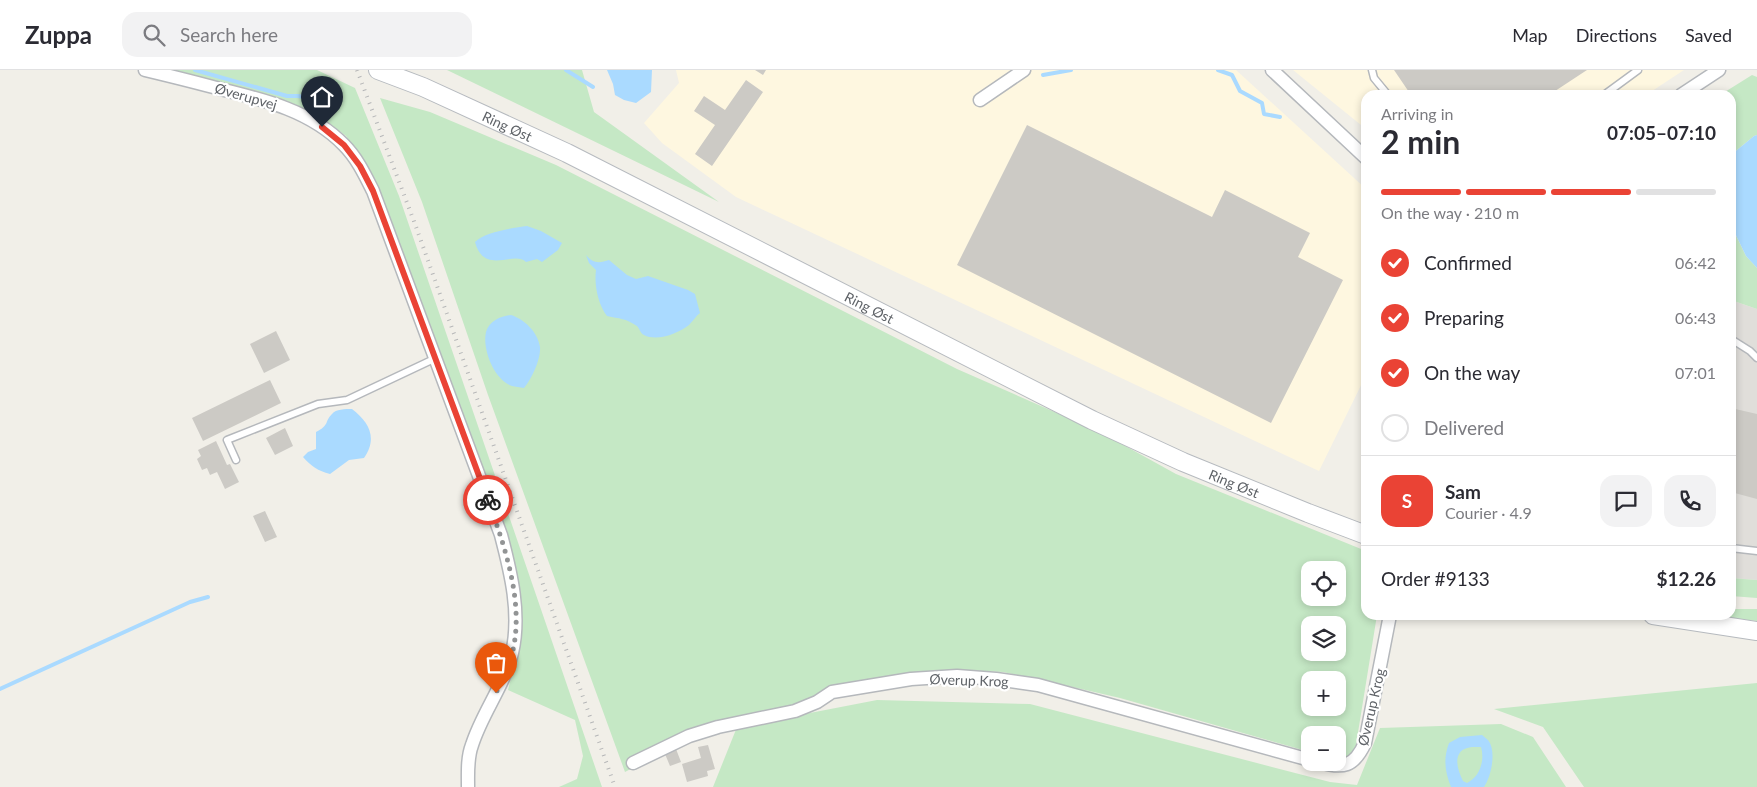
<!DOCTYPE html>
<meta charset="utf-8">
<style>
:root{--surface:#fff;--page:#f2f2f3;--text:#2b2b33;--muted:#7c7c81;--line:#e1e1e2;--accent:#ea4335}
body{margin:0;font-family:Lato,sans-serif;background:var(--page);color:var(--text);height:100vh;display:flex;flex-direction:column;font-size:19px;white-space:nowrap}
*{box-sizing:border-box;margin:0}
p{font-size:16px;color:var(--muted)}
.icon{flex:none;width:28px;height:28px;fill:none;stroke:currentColor;stroke-width:2;stroke-linecap:round;stroke-linejoin:round}
.map{position:relative;flex:1;overflow:hidden}
.side{position:absolute;left:1361px;top:20px;width:375px;height:530px;display:flex;flex-direction:column;background:var(--surface);border-radius:15px;box-shadow:0 2px 8px #0003}
.side>*{flex:none}
.controls{position:absolute;left:1301px;top:491px;display:grid;gap:10px}
.controls a{display:grid;place-items:center;width:45px;height:45px;border-radius:10px;background:var(--surface);box-shadow:0 2px 8px #0003;font-size:25px}
.pin{position:absolute;display:grid;place-items:center;width:42px;height:42px;color:#fff;margin:-51px -21px;border-radius:50% 50% 50% 0;rotate:-45deg;box-shadow:0 0 5px #0007}
.pin .icon{rotate:45deg}
.courier{position:absolute;display:grid;place-items:center;width:50px;height:50px;margin:-25px;border:4px solid #ea4335;border-radius:50%;background:#fff;color:#222;box-shadow:0 1px 6px #0007}
.headline em{font-style:normal;font-weight:700}
.headline div{display:flex;flex-direction:column-reverse}
.headline{display:flex;align-items:center;justify-content:space-between;height:85px;padding:0 20px}
h1{font-size:32px;font-weight:700;line-height:38px}
.bar{display:grid;grid-template-columns:repeat(4,1fr);gap:8px 5px;align-content:center;height:60px;padding:0 20px}
.bar i{height:6px;border-radius:4px;background:var(--line)}
.bar .selected{background:var(--accent)}
.bar p{grid-column:span 4}
.line{display:flex;align-items:center;gap:12px;padding:0 20px;border-top:1px solid var(--line)}
.line div{flex:1}
.round{display:grid;place-items:center;flex:none;width:52px;height:52px;border-radius:15px;background:var(--page)}
ol{padding:0 20px;list-style:none}
li{display:flex;align-items:center;gap:15px;height:55px}
li p{margin-inline-start:auto}
li .icon{padding:5px;border-radius:50%;background:var(--accent);color:#fff;stroke-width:4}
li:last-child{color:var(--muted)}
li i{width:28px;height:28px;border:2px solid var(--line);border-radius:50%}
header{display:flex;align-items:center;gap:30px;box-sizing:border-box;height:70px;padding:0 25px;background:var(--surface);border-bottom:1px solid var(--line)}
header strong{font-size:24px}
nav{display:flex;gap:28px;margin-inline-start:auto;font-size:18px}
.search{width:350px;height:45px;background:var(--page);display:flex;align-items:center;gap:12px;box-sizing:border-box;padding:0 18px;border-radius:15px;color:var(--muted);font-size:19px}
.map>svg:first-child{display:block}
.commercial{fill:#fef7e0}
.industrial{fill:#e0deda}
.green{fill:#c5e8c5;fill-rule:evenodd}
.water{fill:#aadaff;fill-rule:evenodd}
.lines{fill:none;stroke-linecap:round;stroke-linejoin:round}
.stream{stroke:#aadaff;stroke-width:4}
.building{fill:#cccac5}
.lane-casing{stroke:#b5b8bc;stroke-width:9}
.street-casing{stroke:#b5b8bc;stroke-width:15}
.secondary-casing{stroke:#b6babf;stroke-width:20}
.lane{stroke:#fff;stroke-width:6}
.street{stroke:#fff;stroke-width:12}
.secondary{stroke:#fff;stroke-width:18}
.rail{stroke:#b6b7b8;stroke-width:4;stroke-dasharray:1 6;stroke-linecap:butt}
.done{stroke:#929495;stroke-width:5;stroke-dasharray:0 9}
.route{stroke:#ea4335;stroke-width:6}
.labels{text-anchor:middle;dominant-baseline:central;stroke-width:4.5;stroke-linejoin:round;paint-order:stroke}
.street-label{font-size:14px;fill:#5f6368;stroke:#fff}
</style>
<header>
<strong>Zuppa</strong>
<div class="search"><svg class="icon" aria-label="search" viewBox="0 0 24 24"><circle cx="10" cy="10" r="6"/><path d="M15 15l6 6"/></svg>Search here</div>
<nav><a>Map</a><a>Directions</a><a>Saved</a></nav>
</header>
<div class="map">
<svg width="1757" height="717" viewBox="0 0 1757 717">
<rect width="100%" height="100%" fill="#f1efe8"/>
<path class="commercial" d="M676 0H1236L1366 119V305L1319 401 736 127 662 73 644 53 679 13Z
M1293 0H1684L1646 25H1366V59Z"/>
<path class="industrial" d="M1731 230 1757 239V510L1731 508Z"/>
<path class="green" d="M169 0H317L355 18 399 126 602 717H559L577 709 583 686 575 650 508 620 519 576 520 551 517 504 377 115 346 66 321 47 294 34Z
M447 0H582L594 42 719 132Z
M1752 5 1757 7V65L1754 66 1731 85V25H1720Z
M380 28 430 42 556 95 957 299 1100 362 1176 404 1366 481V545H1377L1355 681 1346 688 1338 689V665H1310V682L1120 628 1064 615 1003 602 957 600 898 607 791 638 718 653 625 702 488 325 422 132ZM1310 500H1338V528H1310ZM1310 555H1338V582H1310ZM1310 610H1338V638H1310Z
M1731 155 1746 186 1757 198V239L1731 230Z
M1731 508 1757 510V528L1731 526Z
M1731 539H1757V551L1705 545H1731Z
M1757 613V717H1584L1543 657 1494 639Z
M877 630 1030 634 1330 712 1357 715 1380 658 1501 654 1533 667 1566 717H713L737 657Z"/>
<path class="water" d="M607 0H652L651 22 636 33 624 30 615 25 613 14Z
M1757 65V198L1746 186 1731 155V85L1754 66Z
M527 156 541 161 562 173 558 180 542 192 537 189 526 192C514 180 484 206 475 172 484 162 513 158 527 156Z
M586 185C593 194 600 193 609 190L627 205 636 209 648 206 688 220 695 224 700 243C696 246 693 251 689 255 679 263 657 272 644 265 640 263 640 259 637 256 625 248 620 249 607 246 598 234 594 215 596 200L589 193Z
M511 245C524 249 538 262 540 277 541 289 532 308 524 318 520 317 515 317 512 316 494 310 482 279 486 262 489 251 501 246 511 245Z
M352 339C369 352 378 368 364 388L349 390 330 404C318 401 311 396 303 387L308 382 316 379V362C330 355 324 352 332 344 336 339 345 339 352 339Z
M1482 665C1484 667 1486 668 1488 670 1497 681 1491 707 1484 717H1451C1445 702 1443 689 1449 673L1460 667ZM1472 677H1481C1485 690 1480 707 1467 713L1463 711C1456 697 1452 679 1472 677Z"/>
<g class="lines">
<path class="stream" d="M195 0 287 26H298L320 30 323 28
M566 0 593 17
M1218 0 1232 5 1240 21 1262 33 1264 44 1280 47
M1043 5 1071 0
M0 619 190 532 208 527"/>
</g>
<path class="building" d="M755 0H766L763 5Z
M1394 0H1587L1549 25H1411Z
M746 10 763 22 712 96 695 84 715 55 694 41 704 26 725 40Z
M1027 55 1212 147 1225 120 1310 163 1298 187 1343 210 1271 353 957 195Z
M276 261 290 290 264 303 250 274Z
M270 310 281 333 203 371 192 348Z
M1731 338 1757 344V429L1731 422Z
M285 358 293 376 275 385 266 368Z
M216 371 227 395 230 394 239 412 225 419 217 402 210 405 207 398 202 400 197 389 201 386 198 380Z
M265 441 277 467 265 472 253 446Z
M708 675 715 699 707 701 708 706 687 712 682 694 701 688 698 677Z
M676 679 681 692 670 696 665 684Z"/>
<g class="lines">
<g class="lane-casing">
<path id="lane" d="M1372 0 1374 8 1388 25
M1604 25 1638 0
M1731 269 1750 281 1757 288
M236 390 227 370 318 334 347 330 436 288
M1731 478 1757 481"/>
</g>
<g class="street-casing">
<path id="street" d="M145 0C170 6 195 12 220 19 265 30 311 41 344 75 357 88 365 105 373 121L501 465C511 503 521 544 512 583 504 616 482 643 472 675 467 688 468 703 468 717
M1272 0 1366 88
M1681 25 1719 0
M980 30 1024 0
M1319 692C1343 699 1354 697 1365 673L1390 545
M633 693 689 666 718 657 795 641 817 632 832 622 911 609 957 606 996 609 1038 615 1310 690"/>
</g>
<g class="secondary-casing">
<g id="secondary">
<path id="s1" d="M378 0 423 17 567 83 1092 350 1183 392 1308 443 1366 465"/>
<path d="M1653 545 1757 561"/>
</g>
</g>
<use href="#lane" class="lane"/>
<use href="#street" class="street"/>
<use href="#secondary" class="secondary"/>
<path class="rail" d="M357 0 415 154 615 717"/>
</g>
<g class="lines">
<path class="done" d="M488 430C505 477 525 534 512 584 508 597 502 610 496 623"/>
<path class="route" d="M322 57 344 75 360 96 373 121 488 430"/>
</g>
<g class="labels">
<g class="street-label">
<text transform="translate(246 26) rotate(16)">Øverupvej</text>
<text stroke="none"><textPath href="#s1" startOffset="141">Ring Øst</textPath></text>
<text stroke="none"><textPath href="#s1" startOffset="546">Ring Øst</textPath></text>
<text stroke="none"><textPath href="#s1" startOffset="951">Ring Øst</textPath></text>
<text transform="translate(969 610) rotate(2)">Øverup Krog</text>
<text transform="translate(1371 637) rotate(-77)">Øverup Krog</text>
</g>
</g>
</svg>
<div class="controls">
<a><svg class="icon" aria-label="locate" viewBox="0 0 24 24"><circle cx="12" cy="12" r="6"/><path d="M12 2v4M12 18v4M2 12h4M18 12h4"/></svg></a>
<a><svg class="icon" aria-label="layers" viewBox="0 0 24 24"><path d="M12 4l9 5-9 5-9-5zM3 14l9 5 9-5"/></svg></a>
<a>+</a>
<a>−</a>
</div>
<div class="pin" style="left:496px;top:623px;background:#ea580c"><svg class="icon" aria-label="bag" viewBox="0 0 24 24"><path d="M5 8h14l-1 12H6zM9 8a3 3 0 0 1 6 0"/></svg></div>
<div class="pin" style="left:322px;top:57px;background:#1f2937"><svg class="icon" aria-label="home" viewBox="0 0 24 24"><path d="M3 11l9-7 9 7M6 9v11h12V9"/></svg></div>
<div class="courier" style="left:488px;top:430px"><svg class="icon" aria-label="bike" viewBox="0 0 24 24"><circle cx="6" cy="16" r="4"/><circle cx="18" cy="16" r="4"/><path d="M6 16l4-8h5l3 8M10 8l3 8H6M13 5h3"/></svg></div>
<section class="side">
<div class="headline"><div><h1>2 min</h1><p>Arriving in</p></div><em>07:05–07:10</em></div>
<div class="bar"><i class="selected"></i><i class="selected"></i><i class="selected"></i><i></i><p>On the way · 210 m</p></div>
<ol>
<li><svg class="icon" aria-label="check" viewBox="0 0 24 24"><path d="M5 12l5 5 9-10"/></svg>Confirmed<p>06:42</p></li>
<li><svg class="icon" aria-label="check" viewBox="0 0 24 24"><path d="M5 12l5 5 9-10"/></svg>Preparing<p>06:43</p></li>
<li><svg class="icon" aria-label="check" viewBox="0 0 24 24"><path d="M5 12l5 5 9-10"/></svg>On the way<p>07:01</p></li>
<li><i></i>Delivered</li>
</ol>
<div class="line" style="height:90px"><b class="round" style="background:var(--accent);color:#fff">S</b><div><b>Sam</b><p>Courier · 4.9</p></div><a class="round"><svg class="icon" aria-label="chat" viewBox="0 0 24 24"><path d="M4 5h16v11H9l-5 4z"/></svg></a><a class="round"><svg class="icon" aria-label="phone" viewBox="0 0 24 24"><path d="M5 4h4l2 5-3 2q2 4 5 5l2-3 5 2v4C11 20 4 13 5 4z"/></svg></a></div>
<div class="line" style="height:65px"><div>Order #9133</div><b>$12.26</b></div>
</section>
</div>
